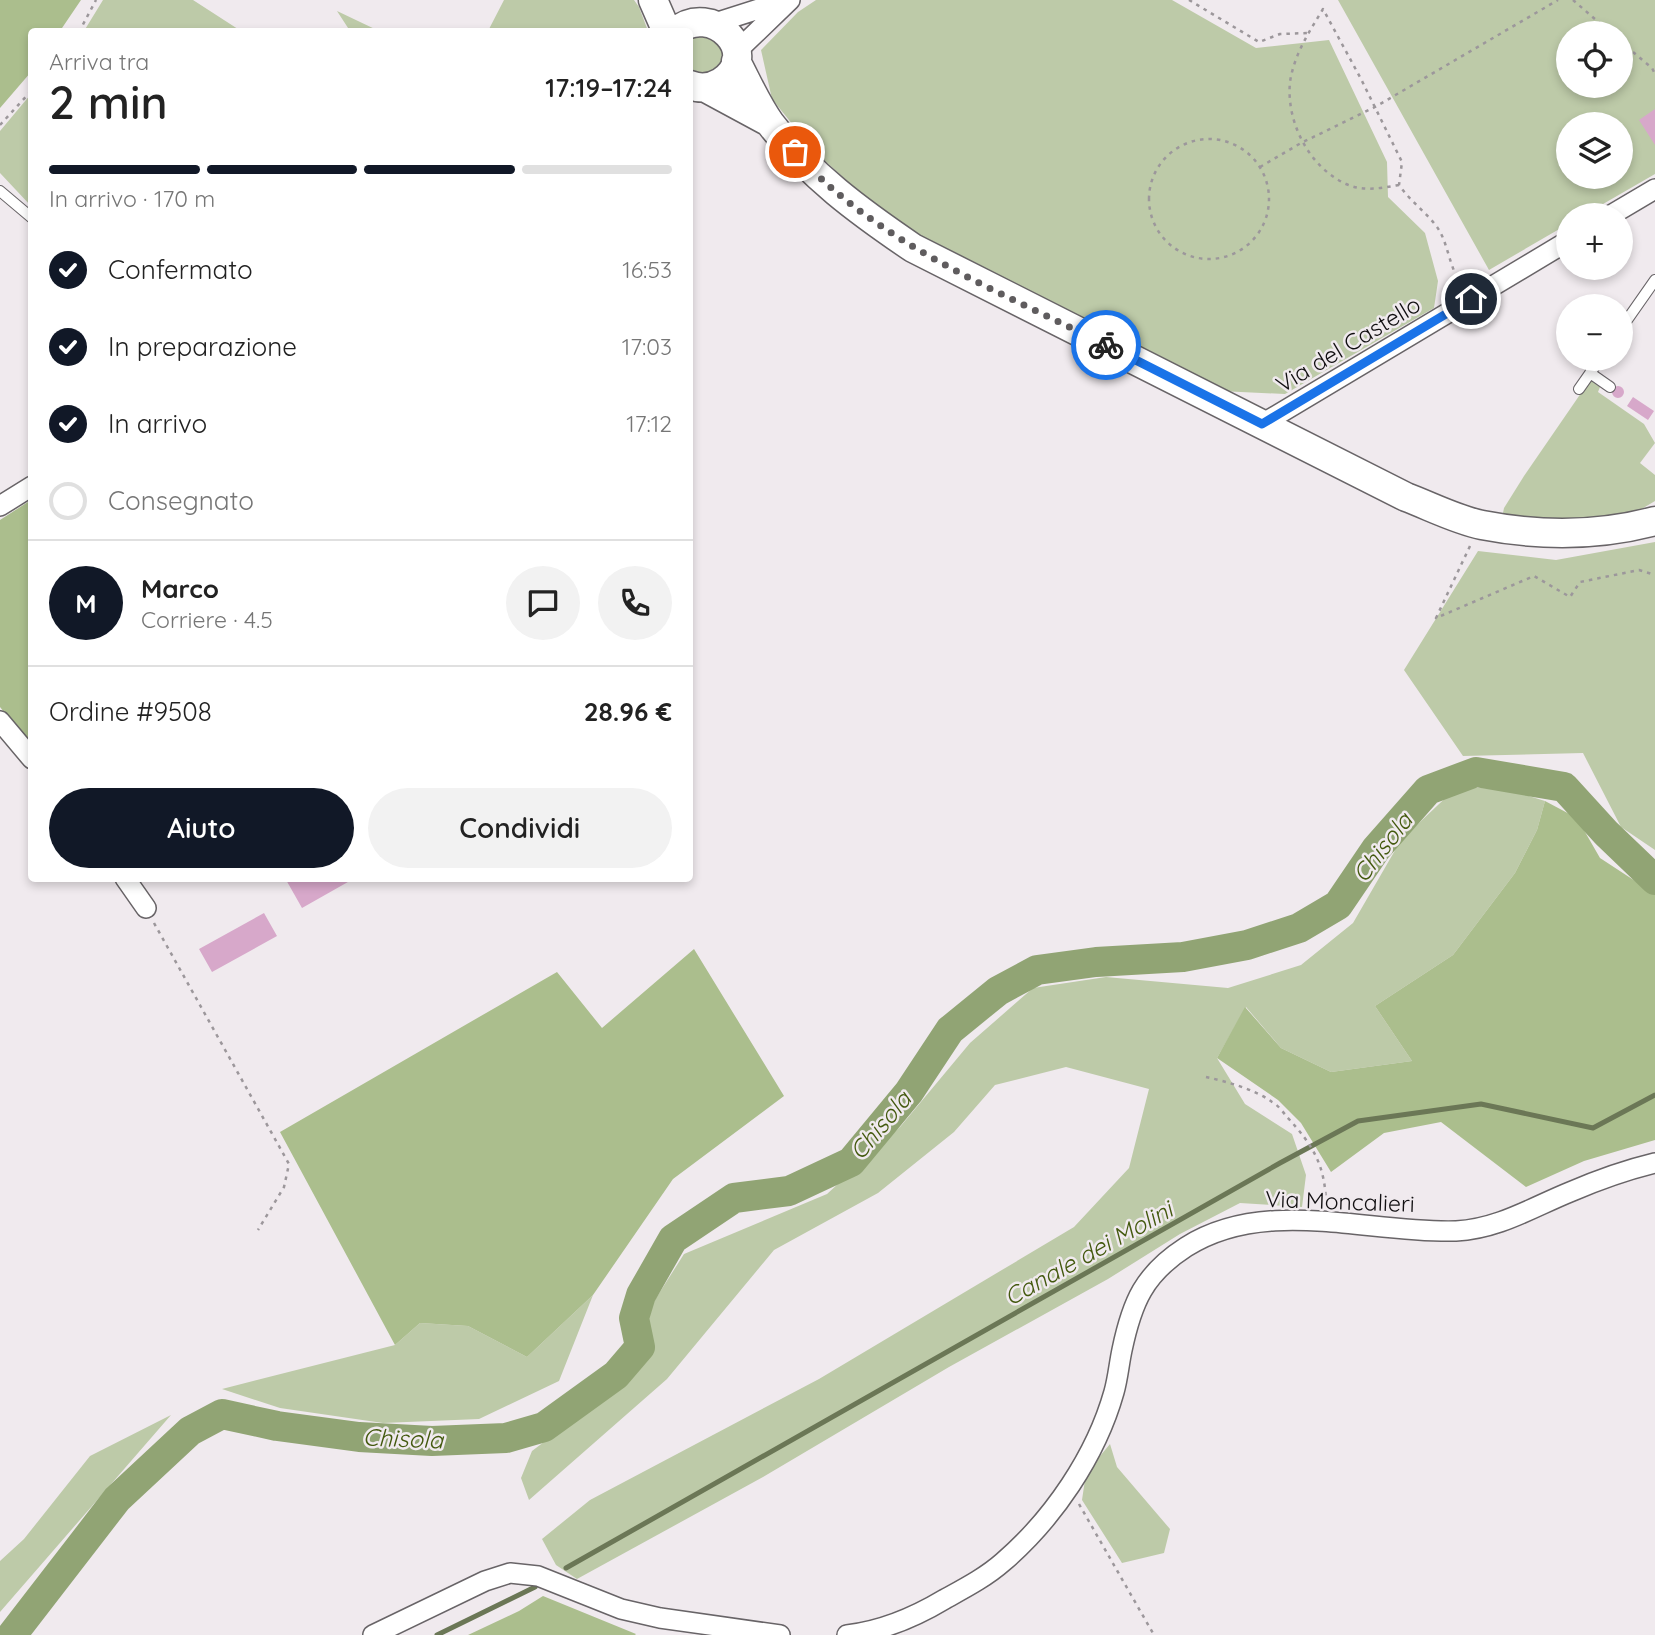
<!DOCTYPE html>
<html lang="it">
<meta charset="utf-8">
<style>
:root{--surface:#fff;--page:#f2f2f2;--text:#222;--muted:#767676;--line:#e0e0e0;--accent:#111827}
body{margin:0;font-family:Quicksand,sans-serif;background:var(--page);color:var(--text);height:100vh;display:flex;flex-direction:column;font-size:26px;white-space:nowrap}
*{box-sizing:border-box;margin:0}
p{font-size:23px;color:var(--muted)}
.icon{flex:none;width:38px;height:38px;fill:none;stroke:currentColor;stroke-width:2;stroke-linecap:round;stroke-linejoin:round}
.map{position:relative;flex:1;overflow:hidden}
.panel{position:absolute;left:28px;top:28px;width:665px;height:854px;display:flex;flex-direction:column;background:var(--surface);border-radius:7px;box-shadow:0 4px 10px #0003}
.panel>*{flex:none}
.buttons{position:absolute;left:1556px;top:21px;display:grid;gap:14px}
.buttons a{display:grid;place-items:center;width:77px;height:77px;border-radius:50%;background:var(--surface);box-shadow:0 4px 10px #0003;font-size:35px}
.pin{position:absolute;display:grid;place-items:center;width:60px;height:60px;color:#fff;margin:-30px;border:4px solid #fff;border-radius:50%;box-shadow:0 2px 7px #0007}
.courier{position:absolute;display:grid;place-items:center;width:70px;height:70px;margin:-35px;border:5px solid #1a73e8;border-radius:50%;background:#fff;color:#222;box-shadow:0 2px 9px #0007}
.overview em{font-style:normal;font-weight:600}
.overview div{display:flex;flex-direction:column-reverse}
.overview{display:flex;align-items:center;justify-content:space-between;height:119px;padding:0 21px}
h1{font-size:46px;font-weight:600;line-height:52px}
.bar{display:grid;grid-template-columns:repeat(4,1fr);gap:10px 7px;align-content:center;height:84px;padding:0 21px}
.bar i{height:9px;border-radius:5px;background:var(--line)}
.bar .current{background:var(--accent)}
.bar p{grid-column:span 4}
.line{display:flex;align-items:center;gap:18px;padding:0 21px;border-top:2px solid var(--line)}
.line div{flex:1}
.round{display:grid;place-items:center;flex:none;width:74px;height:74px;border-radius:37px;background:var(--page)}
ol{padding:0 21px;list-style:none}
li{display:flex;align-items:center;gap:21px;height:77px}
li p{margin-inline-start:auto}
li .icon{padding:7px;border-radius:50%;background:var(--accent);color:#fff;stroke-width:4}
li:last-child{color:var(--muted)}
li i{width:38px;height:38px;border:4px solid var(--line);border-radius:50%}
.action{display:flex;gap:14px;margin-top:auto;padding:14px 21px}
.action a{flex:1;height:80px;border-radius:42px;background:var(--accent);color:#fff;font-size:28px;font-weight:600;line-height:80px;text-align:center}
.action a+a{background:var(--page);color:var(--text)}
.map>svg:first-child{display:block}
.green{fill:#bdcaa8;fill-rule:evenodd}
.forest{fill:#abbe8d}
.lines{fill:none;stroke-linecap:round;stroke-linejoin:round}
.stream{stroke:#6b7756;stroke-width:5}
.river{stroke:#91a474;stroke-width:30}
.building{fill:#d7a8ca}
.lane-casing{stroke:#686467;stroke-width:12}
.street-casing{stroke:#686467;stroke-width:22}
.secondary-casing{stroke:#686467;stroke-width:31}
.path{stroke:#9c979b;stroke-width:2.5;stroke-dasharray:3.5 5;stroke-linecap:butt}
.lane{stroke:#fff;stroke-width:10}
.street{stroke:#fff;stroke-width:19}
.secondary{stroke:#fff;stroke-width:28}
.done{stroke:#5f5c5e;stroke-width:7;stroke-dasharray:0 12.6}
.route{stroke:#1a73e8;stroke-width:9}
.labels{text-anchor:middle;dominant-baseline:central;stroke-width:5;stroke-linejoin:round;paint-order:stroke}
.street-label{font-size:23px;fill:#110f11;stroke:#f0eaee}
.water-label{font-size:24px;font-style:italic;fill:#43590e;stroke:#f0eaee}
</style>
<div class="map">
<svg width="1655" height="1635" viewBox="0 0 1655 1635">
<rect width="100%" height="100%" fill="#f0eaee"/>
<path class="green" d="M103 0H193L241 31H84Z
M504 0H634L639 7 648 31H488Z
M816 0H1172L1256 48 1329 40 1387 162 1388 197 1425 233 1438 281 1434 308 1285 394 1220 391 895 224 814 151 772 99 761 50 798 12Z
M1338 0H1655V174L1584 215H1568V224L1489 270ZM1568 33H1620V86H1568ZM1568 124H1620V177H1568Z
M337 11 379 31H350Z
M709 34 723 50C723 66 716 70 702 76L690 72V36Z
M31 94V206L0 173V131Z
M1590 380 1600 387 1598 392 1644 424 1655 443 1640 463 1655 475V501L1628 517 1555 524 1502 518 1504 508 1524 476Z
M1655 542V850L1621 827 1583 753 1463 756 1404 670 1478 551 1556 560Z
M1457 787 1506 789 1545 801 1537 830 1515 873 1453 955 1375 1006 1412 1061 1331 1072 1281 1048 1246 1007 1217 1058 1245 1104 1292 1134 1306 1175 1302 1207 1240 1203 1180 1234 1108 1279 949 1367 763 1477 577 1579 556 1565 542 1539 590 1500 819 1379 1074 1227 1129 1168 1149 1089 1066 1067 995 1085 954 1132 878 1193 774 1250 667 1379 529 1500 521 1478 532 1451 626 1380 648 1350 646 1314 684 1254 827 1194 900 1127 970 1043 1033 988 1106 977 1228 988 1301 965 1353 923 1401 840Z
M593 1295 559 1381 479 1419 383 1423 280 1408 222 1389 395 1345 420 1323 468 1326 527 1357Z
M171 1415 0 1612V1561L24 1539 90 1456Z
M1110 1444 1117 1467 1170 1529 1164 1553 1122 1563 1082 1500 1086 1473Z"/>
<path class="forest" d="M0 0H81L60 31 32 32 31 72 0 108Z
M31 500V746L0 707V520Z
M1545 801 1577 818 1600 858 1655 894V1140L1584 1161 1526 1187 1441 1122 1384 1133 1331 1172 1301 1123 1278 1100 1217 1058 1245 1007 1281 1048 1331 1072 1412 1061 1375 1006 1453 955 1515 873 1537 830Z
M694 949 784 1096 673 1179 593 1295 527 1357 468 1326 420 1323 395 1345 280 1132 557 972 602 1028Z
M543 1596 636 1634 635 1635H468L519 1611Z"/>
<g class="lines">
<path class="stream" d="M566 1568 1280 1163 1358 1121 1481 1104 1593 1128 1655 1095
M437 1635 535 1587"/>
<path class="river" d="M12 1635 117 1499 190 1431 222 1414 277 1426 359 1437 432 1441 506 1438 544 1427 616 1375 640 1347 634 1318 641 1295 673 1239 734 1198 789 1191 851 1162 909 1092 950 1030 998 991 1037 970 1096 962 1183 957 1247 945 1299 928 1338 905 1376 849 1428 790 1476 772 1564 787 1606 833 1655 880"/>
</g>
<path class="building" d="M1655 109V145L1639 120Z
M1612 392a6 6 0 1 1 12 0a6 6 0 1 1-12 0Z
M1633 397 1654 411 1648 420 1627 406Z
M285 878H355L302 908Z
M264 913 277 936 212 972 199 949Z"/>
<g class="lines">
<g class="lane-casing">
<path id="lane" d="M0 191 32 218
M1620 330 1655 280
M1590 373 1610 387
M1579 389 1600 359"/>
</g>
<g class="street-casing">
<path id="street" d="M718 22 787 0
M737 51 790 0
M1611 215 1655 189
M1262 424 1568 241
M0 506 32 486
M0 721 32 759
M125 878 146 908
M373 1635 485 1581 510 1573 538 1576 621 1609 660 1618 780 1635
M847 1635C883 1631 915 1617 945 1599 965 1588 986 1577 1003 1562 1053 1519 1096 1456 1114 1392 1118 1378 1119 1364 1122 1350 1132 1302 1144 1274 1186 1247 1266 1196 1369 1234 1456 1231 1498 1229 1533 1207 1570 1192 1598 1180 1626 1170 1655 1163"/>
</g>
<g class="secondary-casing">
<path id="secondary" d="M653 0 667 32
M675 32C712 0 764 54 721 82 711 88 700 89 690 85
M736 61C747 82 757 105 770 123 809 175 860 212 913 248L1406 497C1430 506 1457 520 1482 525 1539 536 1599 536 1655 521
M706 88 769 122"/>
</g>
<path class="path" d="M1189 0 1259 42 1280 34 1308 33
M1573 0 1611 33
M79 32 96 0
M1620 41 1652 68 1655 74
M0 125 32 90
M1149 199a60 60 0 1 1 120 0a60 60 0 1 1-120 0Z
M1260 167 1301 143 1375 107 1558 0
M1399 185C1381 188 1363 192 1346 184 1309 167 1286 122 1290 82 1294 55 1309 32 1323 9L1361 79 1402 162 1399 185C1410 201 1426 212 1437 227 1448 242 1449 267 1461 284
M1470 546 1436 618 1534 576 1570 597 1580 582 1639 570 1655 575
M154 923 289 1164 284 1187 258 1230
M1206 1077C1228 1082 1254 1089 1272 1102 1278 1105 1283 1112 1287 1117 1313 1145 1325 1165 1326 1203
M1079 1504 1154 1635"/>
<use href="#lane" class="lane"/>
<use href="#street" class="street"/>
<use href="#secondary" class="secondary"/>
</g>
<g class="lines">
<path class="done" d="M795 152C877 244 999 291 1106 345"/>
<path class="route" d="M1106 345 1262 424 1471 299"/>
</g>
<g class="labels">
<g class="street-label">
<text transform="translate(1348 344) rotate(-31)">Via del Castello</text>
<text transform="translate(1340 1201) rotate(2)">Via Moncalieri</text>
</g>
<g class="water-label">
<text transform="translate(1382 847) rotate(-52)">Chisola</text>
<text transform="translate(880 1125) rotate(-50)">Chisola</text>
<text transform="translate(1088 1253) rotate(-29)">Canale dei Molini</text>
<text transform="translate(403 1438) rotate(2)">Chisola</text>
</g>
</g>
</svg>
<div class="buttons">
<a><svg class="icon" aria-label="locate" viewBox="0 0 24 24"><circle cx="12" cy="12" r="6"/><path d="M12 2v4M12 18v4M2 12h4M18 12h4"/></svg></a>
<a><svg class="icon" aria-label="layers" viewBox="0 0 24 24"><path d="M12 4l9 5-9 5-9-5zM3 14l9 5 9-5"/></svg></a>
<a>+</a>
<a>−</a>
</div>
<div class="pin" style="left:795px;top:152px;background:#ea580c"><svg class="icon" aria-label="bag" viewBox="0 0 24 24"><path d="M5 8h14l-1 12H6zM9 8a3 3 0 0 1 6 0"/></svg></div>
<div class="pin" style="left:1471px;top:299px;background:#1f2937"><svg class="icon" aria-label="home" viewBox="0 0 24 24"><path d="M3 11l9-7 9 7M6 9v11h12V9"/></svg></div>
<div class="courier" style="left:1106px;top:345px"><svg class="icon" aria-label="bike" viewBox="0 0 24 24"><circle cx="6" cy="16" r="4"/><circle cx="18" cy="16" r="4"/><path d="M6 16l4-8h5l3 8M10 8l3 8H6M13 5h3"/></svg></div>
<section class="panel">
<div class="overview"><div><h1>2 min</h1><p>Arriva tra</p></div><em>17:19–17:24</em></div>
<div class="bar"><i class="current"></i><i class="current"></i><i class="current"></i><i></i><p>In arrivo · 170 m</p></div>
<ol>
<li><svg class="icon" aria-label="check" viewBox="0 0 24 24"><path d="M5 12l5 5 9-10"/></svg>Confermato<p>16:53</p></li>
<li><svg class="icon" aria-label="check" viewBox="0 0 24 24"><path d="M5 12l5 5 9-10"/></svg>In preparazione<p>17:03</p></li>
<li><svg class="icon" aria-label="check" viewBox="0 0 24 24"><path d="M5 12l5 5 9-10"/></svg>In arrivo<p>17:12</p></li>
<li><i></i>Consegnato</li>
</ol>
<div class="line" style="height:126px"><b class="round" style="background:var(--accent);color:#fff">M</b><div><b>Marco</b><p>Corriere · 4.5</p></div><a class="round"><svg class="icon" aria-label="chat" viewBox="0 0 24 24"><path d="M4 5h16v11H9l-5 4z"/></svg></a><a class="round"><svg class="icon" aria-label="phone" viewBox="0 0 24 24"><path d="M5 4h4l2 5-3 2q2 4 5 5l2-3 5 2v4C11 20 4 13 5 4z"/></svg></a></div>
<div class="line" style="height:91px"><div>Ordine #9508</div><b>28.96 €</b></div>
<div class="action"><a>Aiuto</a><a>Condividi</a></div>
</section>
</div>
